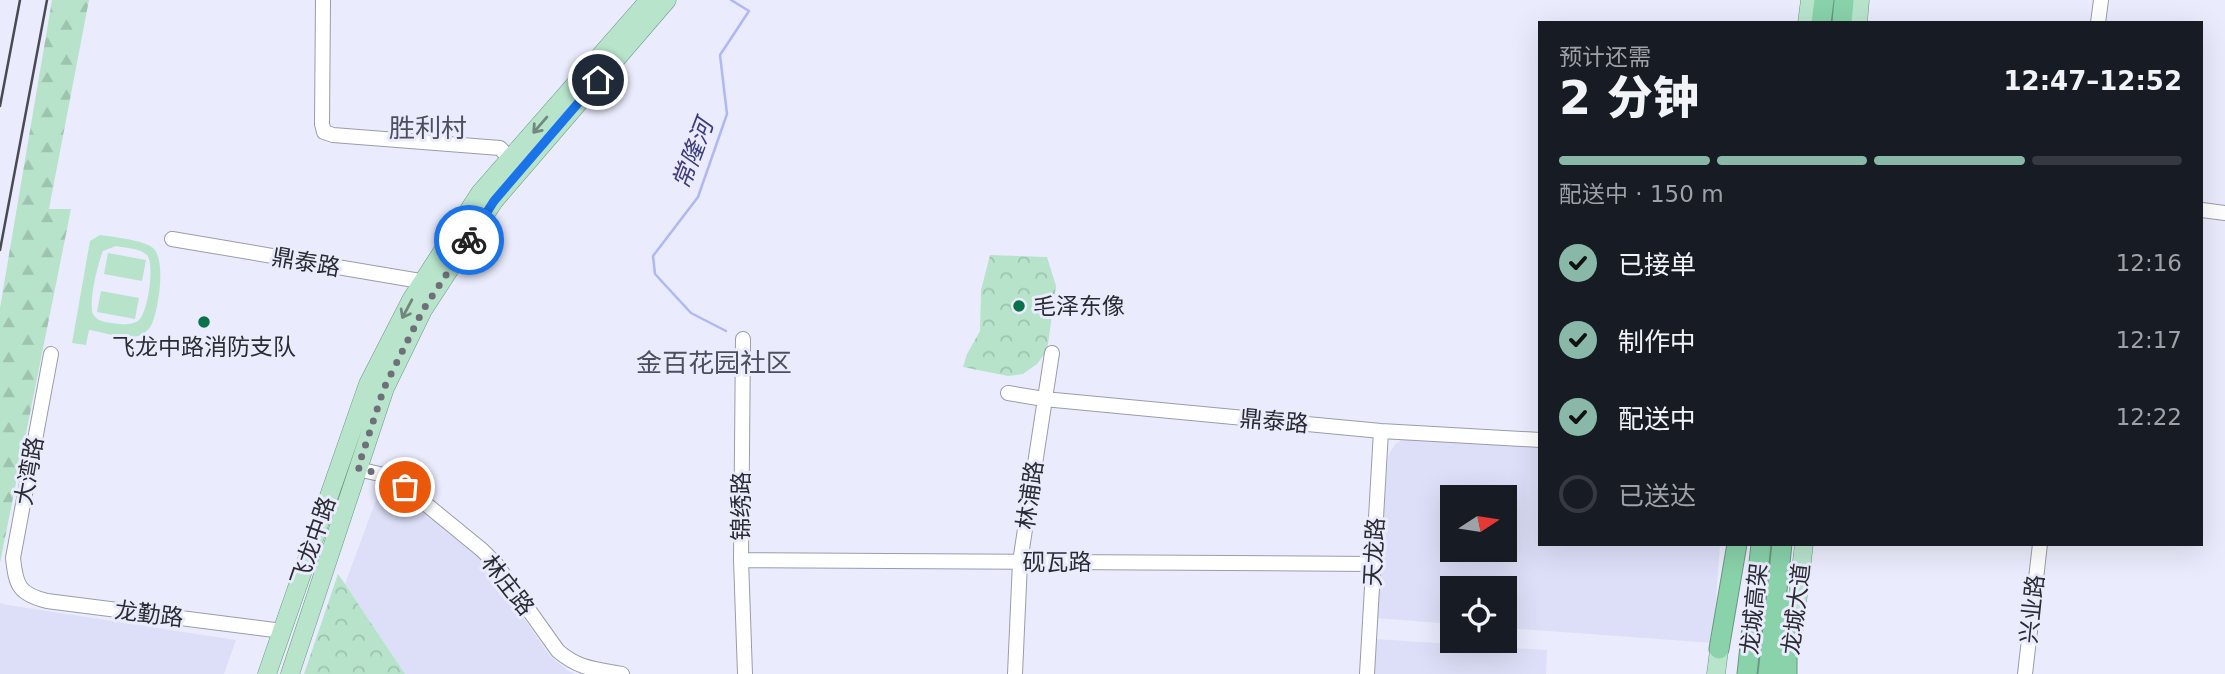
<!DOCTYPE html>
<html lang="zh">
<meta charset="utf-8">
<style>
:root{--surface:#171b24;--page:#20242c;--text:#f1f3f6;--muted:#9ea1a6;--line:#363941;--accent:#89b8a8}
body{margin:0;font-family:"DejaVu Sans","Noto Sans SC",sans-serif;background:var(--page);color:var(--text);height:100vh;display:flex;flex-direction:column;font-size:26px;white-space:nowrap}
*{box-sizing:border-box;margin:0}
p{font-size:23px;color:var(--muted)}
.icon{flex:none;width:38px;height:38px;fill:none;stroke:currentColor;stroke-width:2;stroke-linecap:round;stroke-linejoin:round}
.map{position:relative;flex:1;overflow:hidden}
.panel{position:absolute;left:1538px;top:21px;width:665px;height:525px;display:flex;flex-direction:column;background:var(--surface);border-radius:0px;box-shadow:0 7px 28px #0002}
.panel>*{flex:none}
.needle{width:46px;rotate:78deg}
.fabs{position:absolute;left:1440px;top:485px;display:grid;gap:14px}
.fabs a{display:grid;place-items:center;width:77px;height:77px;border-radius:0px;background:var(--surface);box-shadow:0 7px 28px #0002;font-size:35px}
.pin{position:absolute;display:grid;place-items:center;width:60px;height:60px;color:#fff;margin:-30px;border:4px solid #fff;border-radius:50%;box-shadow:0 2px 7px #0007}
.courier{position:absolute;display:grid;place-items:center;width:70px;height:70px;margin:-35px;border:5px solid #1a73e8;border-radius:50%;background:#fff;color:#222;box-shadow:0 2px 9px #0007}
.summary em{font-style:normal;font-weight:800}
.summary div{display:flex;flex-direction:column-reverse}
.summary{display:flex;align-items:center;justify-content:space-between;height:119px;padding:0 21px}
h1{font-size:46px;font-weight:800;line-height:52px}
.bar{display:grid;grid-template-columns:repeat(4,1fr);gap:10px 7px;align-content:center;height:84px;padding:0 21px}
.bar i{height:9px;border-radius:5px;background:var(--line)}
.bar .current{background:var(--accent)}
.bar p{grid-column:span 4}
ol{padding:0 21px;list-style:none}
li{display:flex;align-items:center;gap:21px;height:77px}
li p{margin-inline-start:auto}
li .icon{padding:7px;border-radius:50%;background:var(--accent);color:#111;stroke-width:4}
li:last-child{color:var(--muted)}
li i{width:38px;height:38px;border:4px solid var(--line);border-radius:50%}
.map>svg:first-child{display:block}
.built{fill:#dcdff7;fill-rule:evenodd}
.grass{fill:#b7e3ca;fill-rule:evenodd}
.forest{fill:url(#forest-firs)}
.park{fill:url(#park-crowns)}
.lines{fill:none;stroke-linecap:round;stroke-linejoin:round}
.stream{stroke:#b1b7f3;stroke-width:2.5}
.minor-casing{stroke:#9a9cab;stroke-width:16}
.major-casing{stroke:#689880;stroke-width:19}
.highway-casing{stroke:#689880;stroke-width:21}
.minor{stroke:#fff;stroke-width:14}
.major{stroke:#b8e4cc;stroke-width:18}
.highway{stroke:#89d2aa;stroke-width:19}
.rail{stroke:#494a52;stroke-width:2.5}
.oneway{stroke:#72887f}
.done{stroke:#6e6f79;stroke-width:7;stroke-dasharray:0 12.6}
.route{stroke:#1a73e8;stroke-width:9}
.poi-dot{fill:#0a7149;stroke:#eaecfd;stroke-width:2.5}
.labels{text-anchor:middle;dominant-baseline:central;stroke-width:6;stroke-linejoin:round;paint-order:stroke}
.street-label{font-size:23px;fill:#2b2c32;stroke:#eaecfd}
.poi-label{font-size:23px;fill:#2b2c32;stroke:#eaecfd;text-anchor:start}
.water-label{font-size:24px;font-style:italic;fill:#3b3b82;stroke:#eaecfd}
.quarter-label{font-size:26px;fill:#4d4f5d;stroke:#eaecfd}
</style>
<div class="map">
<svg width="2225" height="674" viewBox="0 0 2225 674">
<defs>
<pattern id="forest-firs" width="22" height="20" patternUnits="userSpaceOnUse" patternTransform="scale(1.75)"><rect width="22" height="20" fill="#b7e3ca"/><path d="M5 1l3.5 6h-7zM16 11l3.5 6h-7z" fill="#9ec3ae"/></pattern>
<pattern id="park-crowns" width="20" height="18" patternUnits="userSpaceOnUse" patternTransform="scale(1.75)"><rect width="20" height="18" fill="#b7e3ca"/><path d="M2 6a3 3 0 1 1 6 0M12 15a3 3 0 1 1 6 0" fill="none" stroke="#9ec3ae"/></pattern>
</defs>
<rect width="100%" height="100%" fill="#eaecfd"/>
<path class="built" d="M1410 435 1540 444V544H1720L1713 643 1505 628V588H1452V624L1376 618 1388 456 1395 444ZM1452 497H1505V550H1452Z
M382 484 411 499 478 556 497 579 550 656 567 670 575 674H405L345 584Z
M0 603 8 605 236 640 224 674H0Z
M1375 639 1547 650 1546 674H1374Z"/>
<path class="grass" d="M100 235C113 237 144 240 153 248 166 260 159 305 153 321 151 328 145 334 138 336 123 340 104 332 89 330L86 345 72 343 90 241ZM116 246C125 248 140 248 147 255 155 265 148 314 138 321 130 326 120 324 112 323 104 322 97 321 93 314 88 304 98 262 103 251Z
M108 253 146 260 142 281 104 274Z
M101 291 139 298 135 319 97 312Z"/>
<path class="forest" d="M52 0H89L49 209H71L0 563V308Z"/>
<path class="park" d="M990 255 1047 257 1056 286 1047 351 1037 364 1023 374 1008 376 963 367 967 354 980 331 981 290Z
M338 574 345 584 405 674H304Z"/>
<g class="lines">
<path class="stream" d="M726 331 691 313 655 274 653 256 698 197 727 114 720 55 749 11 731 0"/>
<g class="minor-casing">
<path id="minor" d="M323 0 322 124 324 132 333 135 500 148 510 159
M2098 23 2101 0
M2202 210 2225 213
M172 239 432 283
M743 339 741 560 745 674
M51 354 13 558C16 586 19 594 47 601L282 631
M1008 393 1044 399 1381 431 1540 440
M358 469 388 476 405 487 482 550 496 564 558 651C579 669 595 669 622 674
M741 560 1373 564
M1015 674 1020 562 1052 353
M1367 674 1381 431
M2025 674 2040 544"/>
</g>
<g class="major-casing">
<path id="major" d="M1807 23 1810 0
M1858 23 1860 0
M1794 629 1804 544
M267 674 368 384 411 300 480 193 649 0
M290 674 385 388 423 310 494 201 667 0
M1716 674 1721 635"/>
</g>
<g class="highway-casing">
<path id="highway" d="M1821 23 1824 0
M1842 23 1844 0
M1719 649 1737 544
M1747 674 1761 544
M1768 674 1782 544
M1787 674V605"/>
</g>
<use href="#minor" class="minor"/>
<use href="#major" class="major"/>
<use href="#highway" class="highway"/>
<path class="rail" d="M0 106 20 0
M0 250 47 0"/>
</g>
<defs><path id="oneway-shaft" d="M-6 0H5M1.5-3L5.5 0L1.5 3" fill="none" stroke-width="1.6" stroke-linecap="round" stroke-linejoin="round" transform="scale(1.75)"/></defs>
<g class="oneway">
<use href="#oneway-shaft" transform="translate(540 125) rotate(131)"/>
<use href="#oneway-shaft" transform="translate(407 309) rotate(118)"/>
</g>
<g class="lines">
<path class="done" d="M405 487 388 476 358 468 384 388 423 310 469 240"/>
<path class="route" d="M469 240 494 201 598 80"/>
</g>
<g class="poi-dot">
<circle cx="1019" cy="306" r="7"/>
<circle cx="204" cy="322" r="7"/>
</g>
<g class="labels">
<g class="street-label">
<text transform="translate(306 262) rotate(10)">鼎泰路</text>
<text transform="translate(1274 421) rotate(5)">鼎泰路</text>
<text transform="translate(29 471) rotate(-80)">大湾路</text>
<text transform="translate(1030 495) rotate(-82)">林浦路</text>
<text transform="translate(741 506) rotate(-90)">锦绣路</text>
<text transform="translate(313 541) rotate(-71)">飞龙中路</text>
<text transform="translate(1374 552) rotate(-87)">天龙路</text>
<text x="1057" y="562">砚瓦路</text>
<text transform="translate(508 585) rotate(52)">林庄路</text>
<text transform="translate(1754 609) rotate(-84)">龙城高架</text>
<text transform="translate(1796 609) rotate(-83)">龙城大道</text>
<text transform="translate(2032 609) rotate(-84)">兴业路</text>
<text transform="translate(149 614) rotate(7)">龙勤路</text>
</g>
<g class="poi-label">
<text x="1033" y="306">毛泽东像</text>
<text x="204" y="347" text-anchor="middle">飞龙中路消防支队</text>
</g>
<g class="water-label">
<text transform="translate(693 154) rotate(-69)">常隆河</text>
</g>
<g class="quarter-label">
<text x="428" y="128">胜利村</text>
<text x="714" y="363">金百花园社区</text>
</g>
</g>
</svg>
<div class="fabs">
<a><svg class="needle" viewBox="-14 -14 28 28"><path d="M0-13l5 13h-10z" fill="#e53935"/><path d="M0 13l5-13h-10z" fill="#9ea1a6"/></svg></a>
<a><svg class="icon" aria-label="locate" viewBox="0 0 24 24"><circle cx="12" cy="12" r="6"/><path d="M12 2v4M12 18v4M2 12h4M18 12h4"/></svg></a>
</div>
<div class="pin" style="left:405px;top:487px;background:#ea580c"><svg class="icon" aria-label="bag" viewBox="0 0 24 24"><path d="M5 8h14l-1 12H6zM9 8a3 3 0 0 1 6 0"/></svg></div>
<div class="pin" style="left:598px;top:80px;background:#1f2937"><svg class="icon" aria-label="home" viewBox="0 0 24 24"><path d="M3 11l9-7 9 7M6 9v11h12V9"/></svg></div>
<div class="courier" style="left:469px;top:240px"><svg class="icon" aria-label="bike" viewBox="0 0 24 24"><circle cx="6" cy="16" r="4"/><circle cx="18" cy="16" r="4"/><path d="M6 16l4-8h5l3 8M10 8l3 8H6M13 5h3"/></svg></div>
<section class="panel">
<div class="summary"><div><h1>2 分钟</h1><p>预计还需</p></div><em>12:47–12:52</em></div>
<div class="bar"><i class="current"></i><i class="current"></i><i class="current"></i><i></i><p>配送中 · 150 m</p></div>
<ol>
<li><svg class="icon" aria-label="check" viewBox="0 0 24 24"><path d="M5 12l5 5 9-10"/></svg>已接单<p>12:16</p></li>
<li><svg class="icon" aria-label="check" viewBox="0 0 24 24"><path d="M5 12l5 5 9-10"/></svg>制作中<p>12:17</p></li>
<li><svg class="icon" aria-label="check" viewBox="0 0 24 24"><path d="M5 12l5 5 9-10"/></svg>配送中<p>12:22</p></li>
<li><i></i>已送达</li>
</ol>
</section>
</div>
